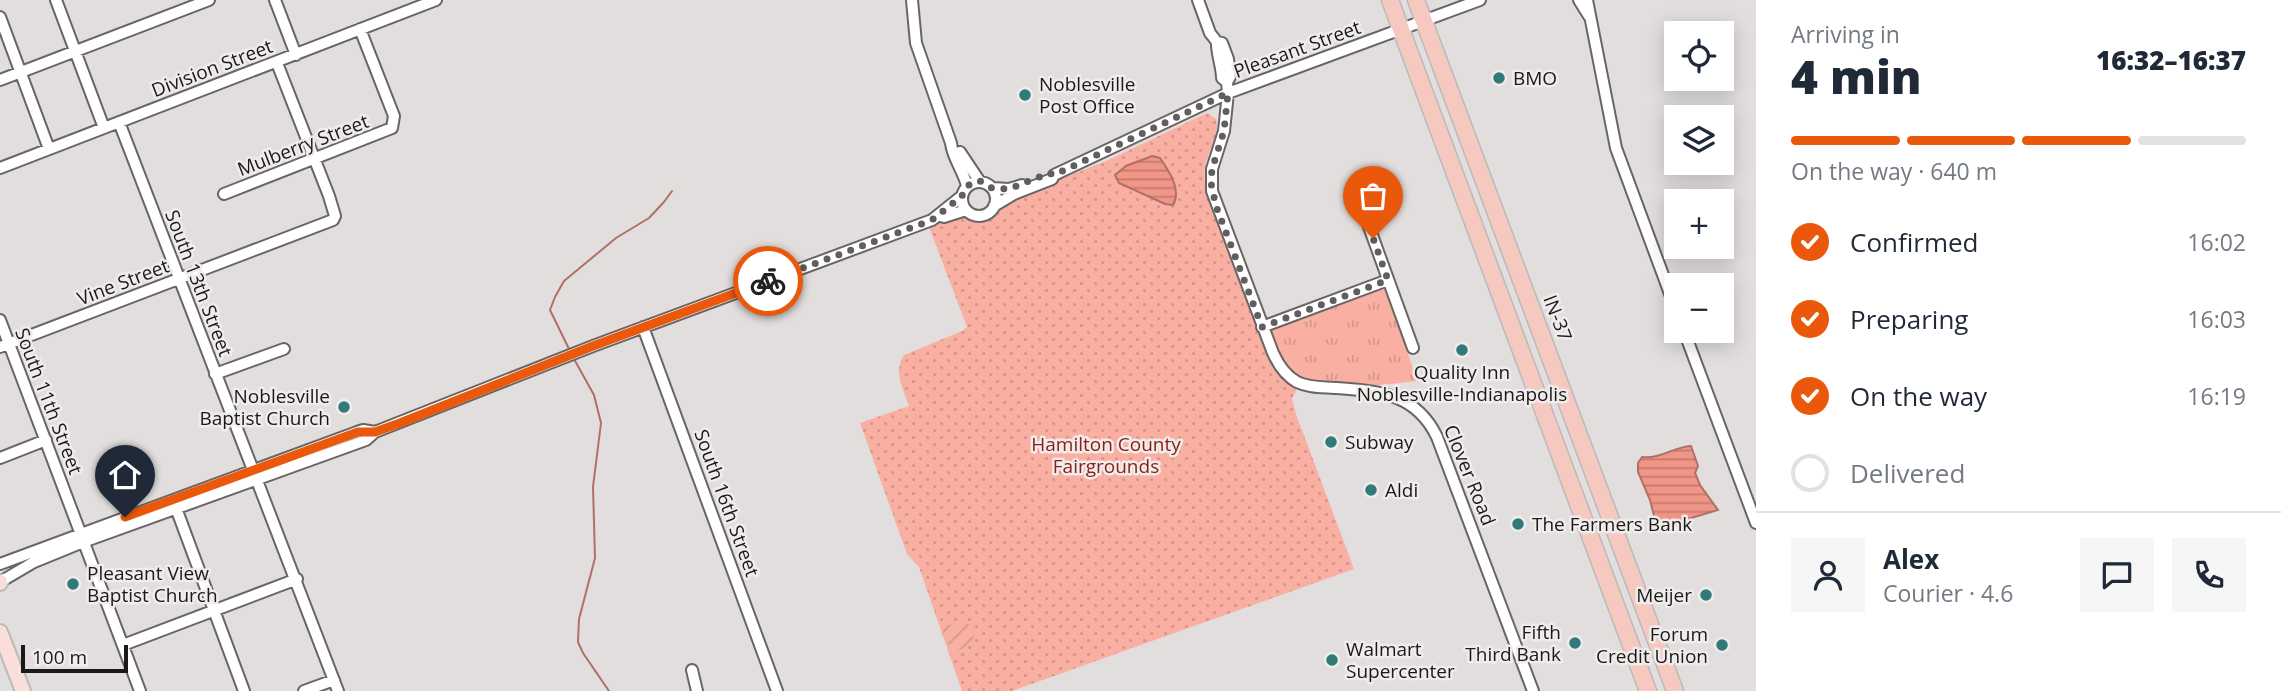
<!DOCTYPE html>
<meta charset="utf-8">
<style>
:root{--surface:#fff;--page:#f6f6f7;--text:#1f2937;--muted:#747a83;--line:#e0e1e3;--accent:#ea580c}
body{margin:0;font-family:"Open Sans",sans-serif;background:var(--page);color:var(--text);height:100vh;display:flex;flex-direction:column;font-size:26px;white-space:nowrap}
*{box-sizing:border-box;margin:0}
p{font-size:23px;color:var(--muted)}
.icon{flex:none;width:38px;height:38px;fill:none;stroke:currentColor;stroke-width:2;stroke-linecap:round;stroke-linejoin:round}
.map{position:relative;flex:1;overflow:hidden}
.side{display:flex;flex-direction:column;background:var(--surface);width:525px}
.side>*{flex:none}
.controls{position:absolute;left:1664px;top:21px;display:grid;gap:14px}
.controls a{display:grid;place-items:center;width:70px;height:70px;border-radius:0px;background:var(--surface);box-shadow:0 4px 18px #0003;font-size:35px}
.scale{position:absolute;left:21px;bottom:18px;width:107px;box-sizing:border-box;padding-left:7px;border:4px solid #1a1919;border-top:0;font-size:19px;line-height:24px;white-space:nowrap;color:#1a1919;-webkit-text-stroke:5px #f0eceb;paint-order:stroke}
.pin{position:absolute;display:grid;place-items:center;width:60px;height:60px;color:#fff;margin:-72px -30px;border-radius:50% 50% 50% 0;rotate:-45deg;box-shadow:0 0 7px #0007}
.pin .icon{rotate:45deg}
.courier{position:absolute;display:grid;place-items:center;width:70px;height:70px;margin:-35px;border:5px solid #ea580c;border-radius:50%;background:#fff;color:#222;box-shadow:0 2px 9px #0007}
.head em{font-style:normal;font-weight:800}
.head div{display:flex;flex-direction:column-reverse}
.head{display:flex;align-items:center;justify-content:space-between;height:119px;padding:0 35px}
h1{font-size:46px;font-weight:800;line-height:52px}
.bar{display:grid;grid-template-columns:repeat(4,1fr);gap:10px 7px;align-content:center;height:84px;padding:0 35px}
.bar i{height:9px;border-radius:5px;background:var(--line)}
.bar .selected{background:var(--accent)}
.bar p{grid-column:span 4}
.line{display:flex;align-items:center;gap:18px;padding:0 35px;border-top:2px solid var(--line)}
.line div{flex:1}
.round{display:grid;place-items:center;flex:none;width:74px;height:74px;border-radius:0px;background:var(--page)}
ol{padding:0 35px;list-style:none}
li{display:flex;align-items:center;gap:21px;height:77px}
li p{margin-inline-start:auto}
li .icon{padding:7px;border-radius:50%;background:var(--accent);color:#fff;stroke-width:4}
li:last-child{color:var(--muted)}
li i{width:38px;height:38px;border:4px solid var(--line);border-radius:50%}
main{display:flex;flex:1;min-height:0}
.map>svg:first-child{display:block}
.grass{fill:url(#grass-tufts)}
.park{fill:url(#park-dots)}
.garden{fill:url(#garden-furrows)}
.water{fill:url(#water-rules);stroke:#b07066;stroke-width:2}
.lines{fill:none;stroke-linecap:round;stroke-linejoin:round}
.stream{stroke:#b07066;stroke-width:2}
.minor-casing{stroke:#696565;stroke-width:14}
.major-casing{stroke:#bababa;stroke-width:18}
.highway-casing{stroke:#bababa;stroke-width:19}
.minor{stroke:#fff;stroke-width:10}
.major{stroke:#f9ded9;stroke-width:14}
.highway{stroke:#f5c8c0;stroke-width:16}
.done{stroke:#605e5e;stroke-width:7;stroke-dasharray:0 12.6}
.route{stroke:#ea580c;stroke-width:9}
.poi-dot{fill:#307a79;stroke:#f0eceb;stroke-width:2.5}
.labels{text-anchor:middle;dominant-baseline:central;stroke-width:5;stroke-linejoin:round;paint-order:stroke}
.street-label{font-size:19px;fill:#1a1919;stroke:#f0eceb}
.poi-label{font-size:19px;fill:#1a1919;stroke:#f0eceb;text-anchor:start}
.park-label{font-size:19px;fill:#8b2017;stroke:#f0eceb}
</style>
<main>
<div class="map">
<svg width="1756" height="691" viewBox="0 0 1756 691">
<defs>
<pattern id="grass-tufts" width="24" height="20" patternUnits="userSpaceOnUse" patternTransform="scale(1.75)"><rect width="24" height="20" fill="#f9afa2"/><path d="M3 7l-1-3M5 7V3M7 7l1-3M15 17l-1-3M17 17v-4M19 17l1-3" fill="none" stroke="#d5968b"/></pattern>
<pattern id="park-dots" width="8" height="8" patternUnits="userSpaceOnUse" patternTransform="scale(1.75)"><rect width="8" height="8" fill="#f9afa2"/><path d="M2 2h.1M6 6h.1" fill="none" stroke="#d5968b" stroke-width="1.8" stroke-linecap="round"/></pattern>
<pattern id="garden-furrows" width="10" height="10" patternUnits="userSpaceOnUse" patternTransform="scale(1.75)"><rect width="10" height="10" fill="#f9afa2"/><path d="M-1 1l2-2M0 10L10 0M9 11l2-2" fill="none" stroke="#d5968b"/></pattern>
<pattern id="water-rules" width="6" height="5" patternUnits="userSpaceOnUse" patternTransform="scale(1.75)"><rect width="6" height="5" fill="#f19587"/><path d="M0 2.5h6" fill="none" stroke="#c2796e"/></pattern>
</defs>
<rect width="100%" height="100%" fill="#e2dede"/>
<path class="grass" d="M1379 288 1387 291 1417 381C1382 385 1305 397 1281 363 1275 355 1273 342 1269 333L1271 328Z"/>
<path class="park" d="M1207 113 1216 119C1220 134 1212 145 1207 158 1203 172 1204 185 1208 198L1268 358 1274 369 1298 386 1292 399 1296 414 1354 569 1012 691H962L919 567 907 554 860 423 909 406C903 388 893 372 904 355L962 331 967 327 929 227 960 215 983 218 991 214 1011 198 1104 162Z"/>
<path class="garden" d="M966 619 976 643 952 653 942 628Z"/>
<path class="water" d="M1152 156 1160 158C1169 171 1182 190 1173 205L1165 204 1119 183 1115 175 1126 166Z
M1691 446 1698 466 1695 473 1700 485 1718 510 1691 518 1664 532 1657 527 1650 500 1638 472V463L1642 457C1661 459 1673 447 1691 446Z"/>
<g class="lines">
<path class="stream" d="M570 351 550 310 555 297 564 281 616 238 649 218 664 202 672 191
M574 359 594 395 601 423 593 487 595 558 579 619 578 642 583 653 609 691"/>
<g class="minor-casing">
<path id="minor" d="M56 0 104 128
M275 0 296 55
M912 0 916 43 951 143C952 157 964 172 967 186
M1198 0 1210 33 1217 42
M1579 0 1589 16
M1587 0 1616 148 1676 310
M0 17 49 149
M0 80 209 0
M1227 82 1222 78C1222 67 1216 51 1217 42L1222 43 1228 59 1230 77 1227 82 1228 93 1224 131 1212 169V191L1273 353C1278 364 1286 376 1297 382 1309 388 1323 387 1335 388 1379 391 1416 393 1437 437L1533 691
M119 122 338 691
M960 152 980 182
M0 168 436 0
M962 199a17 17 0 1 1 34 0a17 17 0 1 1-34 0Z
M992 188 1009 189 1022 185
M224 194 392 128 394 116 360 29
M994 206 1014 194 1052 179 1054 175 1228 93 1480 0
M1364 213 1413 348
M940 216 944 217 966 210
M0 320 140 691
M643 327 777 691
M1262 327 1388 280
M1684 331 1756 523
M0 347 333 220 335 216 329 196 277 63
M215 374 284 349
M0 458 46 440
M176 508 244 691
M0 564 357 432 363 430 375 432
M0 582 34 562 83 542 366 440 375 432 593 346 932 220 962 196
M123 645 297 579
M692 670 697 691
M304 691 334 680"/>
</g>
<g class="major-casing">
<path id="major" d="M0 582V583
M0 632 23 691"/>
</g>
<g class="highway-casing">
<path id="highway" d="M1390 0 1648 691
M1416 0 1675 691"/>
</g>
<use href="#minor" class="minor"/>
<use href="#major" class="major"/>
<use href="#highway" class="highway"/>
</g>
<g class="lines">
<path class="done" d="M768 281 932 220 962 196 964 190 971 183 980 181 992 188 1009 189 1049 173 1054 175 1228 93 1224 131 1212 169 1211 183 1216 206 1262 327 1388 280 1373 238"/>
<path class="route" d="M125 517 358 432H375L400 423 593 346 768 281"/>
</g>
<g class="poi-dot">
<circle cx="1499" cy="78" r="7"/>
<circle cx="1025" cy="95" r="7"/>
<circle cx="1462" cy="350" r="7"/>
<circle cx="344" cy="407" r="7"/>
<circle cx="1331" cy="442" r="7"/>
<circle cx="1371" cy="490" r="7"/>
<circle cx="1518" cy="524" r="7"/>
<circle cx="73" cy="584" r="7"/>
<circle cx="1706" cy="595" r="7"/>
<circle cx="1575" cy="643" r="7"/>
<circle cx="1722" cy="645" r="7"/>
<circle cx="1332" cy="660" r="7"/>
</g>
<g class="labels">
<g class="street-label">
<text transform="translate(1297 49) rotate(-20)">Pleasant Street</text>
<text transform="translate(212 68) rotate(-21)">Division Street</text>
<text transform="translate(303 145) rotate(-21)">Mulberry Street</text>
<text transform="translate(123 282) rotate(-21)">Vine Street</text>
<text transform="translate(199 283) rotate(69)">South 13th Street</text>
<text transform="translate(1558 318) rotate(69)">IN-37</text>
<text transform="translate(49 401) rotate(69)">South 11th Street</text>
<text transform="translate(1470 475) rotate(68)">Clover Road</text>
<text transform="translate(727 503) rotate(70)">South 16th Street</text>
</g>
<g class="poi-label">
<text x="1513" y="78">BMO</text>
<text x="1039" y="84">Noblesville<tspan x="1039" dy="22">Post Office</tspan></text>
<text x="1462" y="372" text-anchor="middle">Quality Inn<tspan x="1462" dy="22">Noblesville-Indianapolis</tspan></text>
<text x="330" y="396" text-anchor="end">Noblesville<tspan x="330" dy="22">Baptist Church</tspan></text>
<text x="1345" y="442">Subway</text>
<text x="1385" y="490">Aldi</text>
<text x="1532" y="524">The Farmers Bank</text>
<text x="87" y="573">Pleasant View<tspan x="87" dy="22">Baptist Church</tspan></text>
<text x="1692" y="595" text-anchor="end">Meijer</text>
<text x="1561" y="632" text-anchor="end">Fifth<tspan x="1561" dy="22">Third Bank</tspan></text>
<text x="1708" y="634" text-anchor="end">Forum<tspan x="1708" dy="22">Credit Union</tspan></text>
<text x="1346" y="649">Walmart<tspan x="1346" dy="22">Supercenter</tspan></text>
</g>
<g class="park-label">
<text x="1106" y="444">Hamilton County<tspan x="1106" dy="22">Fairgrounds</tspan></text>
</g>
</g>
</svg>
<div class="controls">
<a><svg class="icon" aria-label="locate" viewBox="0 0 24 24"><circle cx="12" cy="12" r="6"/><path d="M12 2v4M12 18v4M2 12h4M18 12h4"/></svg></a>
<a><svg class="icon" aria-label="layers" viewBox="0 0 24 24"><path d="M12 4l9 5-9 5-9-5zM3 14l9 5 9-5"/></svg></a>
<a>+</a>
<a>−</a>
</div>
<div class="scale">100 m</div>
<div class="pin" style="left:1373px;top:238px;background:#ea580c"><svg class="icon" aria-label="bag" viewBox="0 0 24 24"><path d="M5 8h14l-1 12H6zM9 8a3 3 0 0 1 6 0"/></svg></div>
<div class="pin" style="left:125px;top:517px;background:#1f2937"><svg class="icon" aria-label="home" viewBox="0 0 24 24"><path d="M3 11l9-7 9 7M6 9v11h12V9"/></svg></div>
<div class="courier" style="left:768px;top:281px"><svg class="icon" aria-label="bike" viewBox="0 0 24 24"><circle cx="6" cy="16" r="4"/><circle cx="18" cy="16" r="4"/><path d="M6 16l4-8h5l3 8M10 8l3 8H6M13 5h3"/></svg></div>
</div>
<section class="side">
<div class="head"><div><h1>4 min</h1><p>Arriving in</p></div><em>16:32–16:37</em></div>
<div class="bar"><i class="selected"></i><i class="selected"></i><i class="selected"></i><i></i><p>On the way · 640 m</p></div>
<ol>
<li><svg class="icon" aria-label="check" viewBox="0 0 24 24"><path d="M5 12l5 5 9-10"/></svg>Confirmed<p>16:02</p></li>
<li><svg class="icon" aria-label="check" viewBox="0 0 24 24"><path d="M5 12l5 5 9-10"/></svg>Preparing<p>16:03</p></li>
<li><svg class="icon" aria-label="check" viewBox="0 0 24 24"><path d="M5 12l5 5 9-10"/></svg>On the way<p>16:19</p></li>
<li><i></i>Delivered</li>
</ol>
<div class="line" style="height:126px"><a class="round"><svg class="icon" aria-label="person" viewBox="0 0 24 24"><circle cx="12" cy="8" r="4"/><path d="M4 21q1-7 8-7t8 7"/></svg></a><div><b>Alex</b><p>Courier · 4.6</p></div><a class="round"><svg class="icon" aria-label="chat" viewBox="0 0 24 24"><path d="M4 5h16v11H9l-5 4z"/></svg></a><a class="round"><svg class="icon" aria-label="phone" viewBox="0 0 24 24"><path d="M5 4h4l2 5-3 2q2 4 5 5l2-3 5 2v4C11 20 4 13 5 4z"/></svg></a></div>
</section>
</main>
